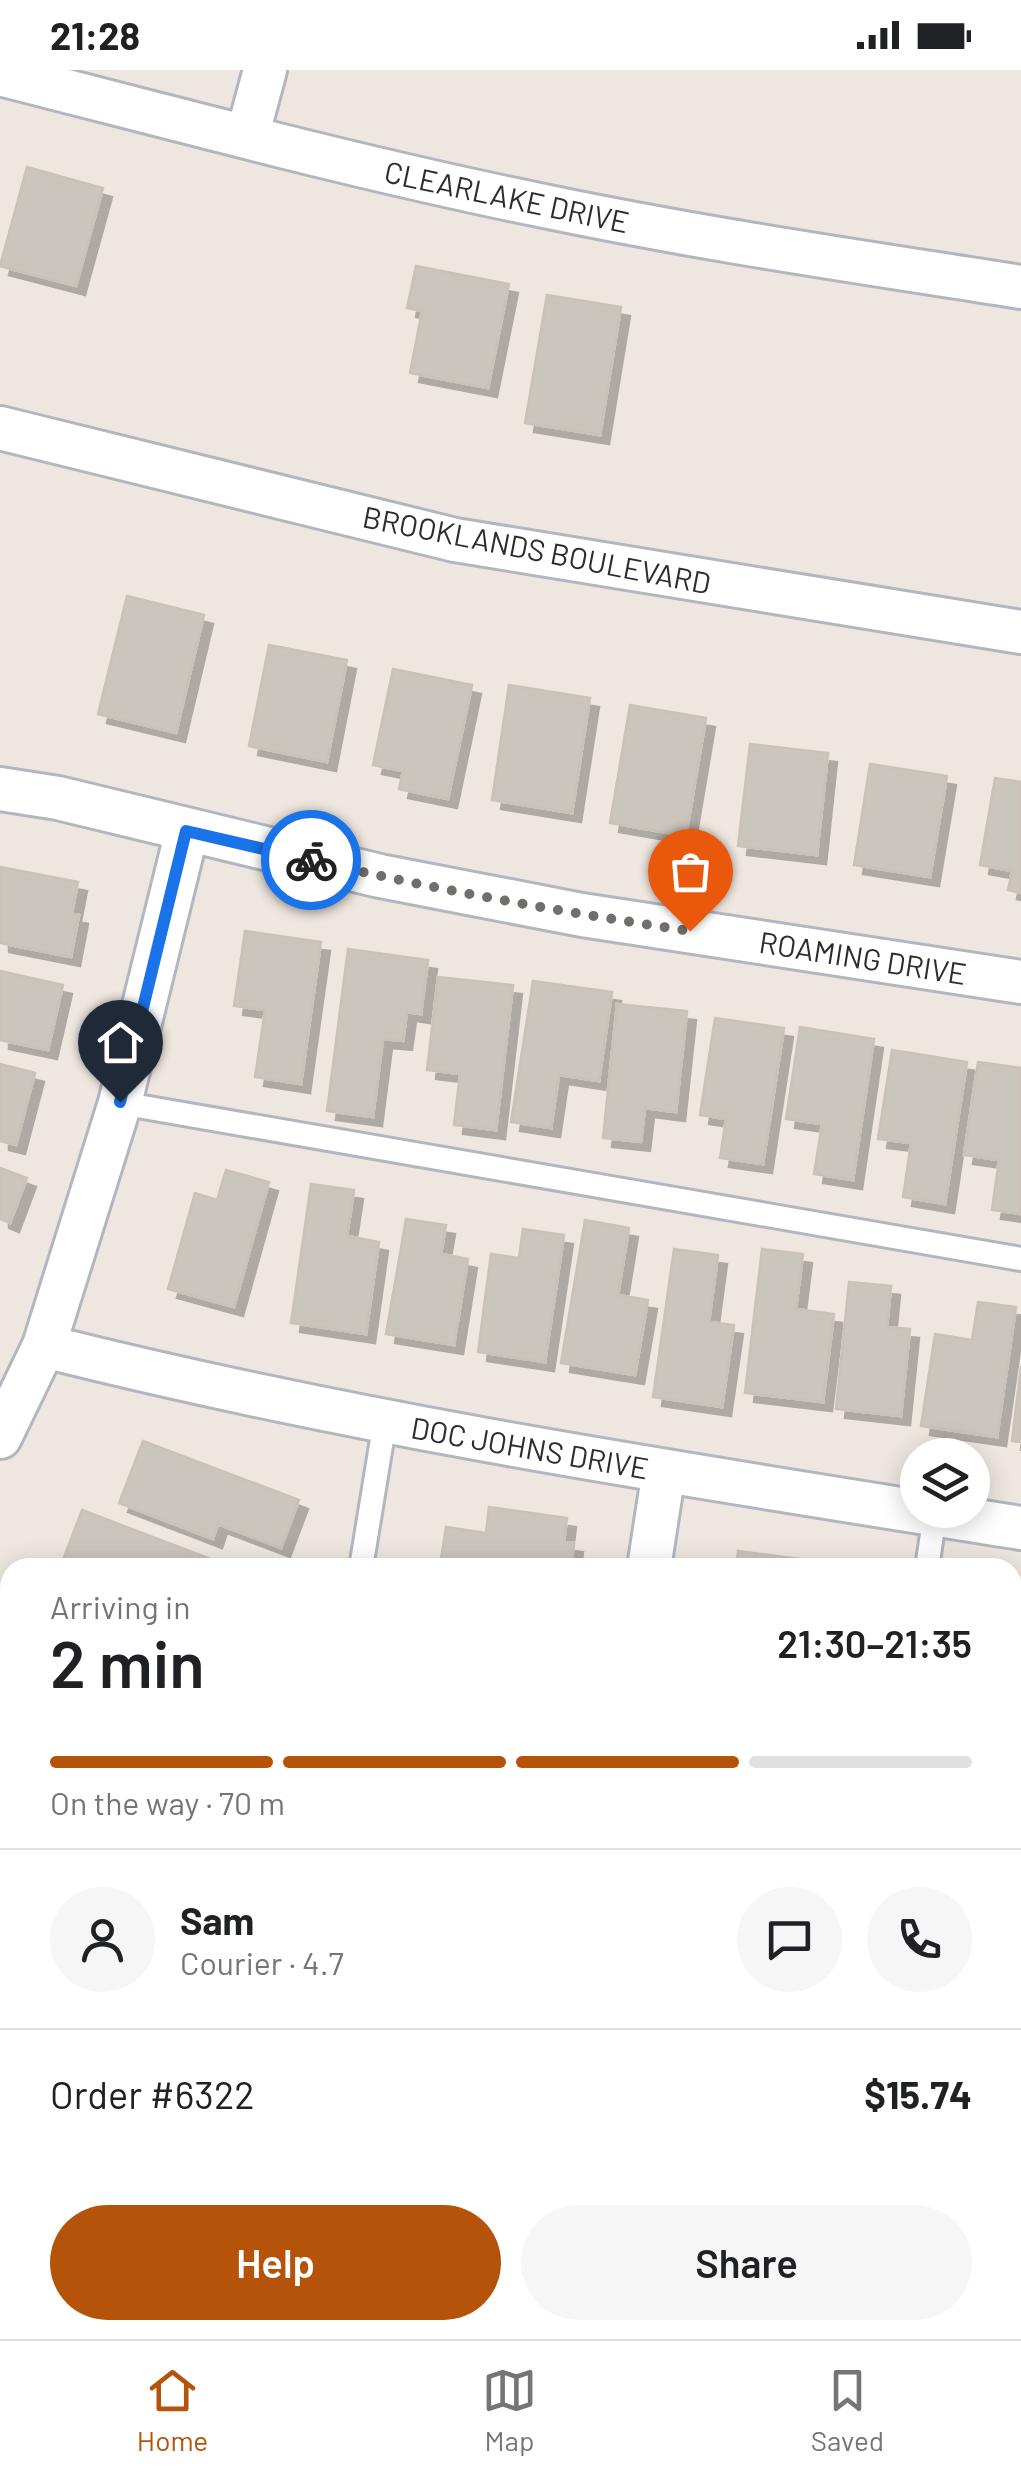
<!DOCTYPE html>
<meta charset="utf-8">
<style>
:root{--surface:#fff;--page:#f6f6f6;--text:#202124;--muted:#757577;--line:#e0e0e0;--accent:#b45309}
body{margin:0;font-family:Barlow,sans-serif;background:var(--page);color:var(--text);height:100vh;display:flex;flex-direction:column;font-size:38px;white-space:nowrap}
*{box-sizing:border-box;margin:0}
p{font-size:32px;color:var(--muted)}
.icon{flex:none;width:55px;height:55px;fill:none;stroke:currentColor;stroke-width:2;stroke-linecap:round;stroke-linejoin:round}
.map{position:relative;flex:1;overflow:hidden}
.sheet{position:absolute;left:0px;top:1488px;width:1022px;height:782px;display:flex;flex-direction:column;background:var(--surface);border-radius:30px 30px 0 0;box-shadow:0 5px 25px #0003}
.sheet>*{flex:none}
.tools{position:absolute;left:900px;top:1368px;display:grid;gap:20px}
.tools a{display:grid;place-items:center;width:90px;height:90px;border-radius:50%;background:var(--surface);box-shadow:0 5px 25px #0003;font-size:50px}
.pin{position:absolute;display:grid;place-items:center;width:85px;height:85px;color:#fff;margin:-102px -42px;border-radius:50% 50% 50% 0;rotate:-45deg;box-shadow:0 0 10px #0007}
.pin .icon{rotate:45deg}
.courier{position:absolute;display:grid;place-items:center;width:100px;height:100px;margin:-50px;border:8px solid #1a73e8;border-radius:50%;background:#fff;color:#222;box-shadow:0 2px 12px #0007}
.overview em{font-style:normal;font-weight:600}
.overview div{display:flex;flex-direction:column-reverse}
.overview{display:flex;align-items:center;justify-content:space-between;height:170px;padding:0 50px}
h1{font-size:65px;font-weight:600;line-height:75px}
.bar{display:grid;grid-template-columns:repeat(4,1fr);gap:15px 10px;align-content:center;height:120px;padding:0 50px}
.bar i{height:12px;border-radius:8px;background:var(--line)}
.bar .current{background:var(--accent)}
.bar p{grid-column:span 4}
.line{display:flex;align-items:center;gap:25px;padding:0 50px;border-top:2px solid var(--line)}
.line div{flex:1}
.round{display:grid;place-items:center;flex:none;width:105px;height:105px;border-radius:52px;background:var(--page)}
.primary-button{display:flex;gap:20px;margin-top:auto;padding:20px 50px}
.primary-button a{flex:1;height:115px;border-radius:60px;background:var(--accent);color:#fff;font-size:40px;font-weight:600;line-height:115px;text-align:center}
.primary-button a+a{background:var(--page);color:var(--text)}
.status{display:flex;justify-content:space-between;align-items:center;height:70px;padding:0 50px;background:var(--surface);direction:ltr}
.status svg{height:28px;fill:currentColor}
.menu{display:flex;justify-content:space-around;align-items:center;height:140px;border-top:2px solid var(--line);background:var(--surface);font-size:28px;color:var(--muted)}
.menu a{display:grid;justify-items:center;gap:5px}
.menu .current{color:var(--accent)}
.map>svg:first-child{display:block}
.building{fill:#cac5bd;stroke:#cac2b8;stroke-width:2.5;filter:url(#shadow)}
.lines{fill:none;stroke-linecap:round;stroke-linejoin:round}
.lane-casing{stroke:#b3b6c0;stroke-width:28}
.street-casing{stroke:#b3b6c0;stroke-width:48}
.lane{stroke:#fff;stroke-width:22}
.street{stroke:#fff;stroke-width:42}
.done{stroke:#716e6b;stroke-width:10;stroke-dasharray:0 18}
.route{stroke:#1a73e8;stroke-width:12}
.labels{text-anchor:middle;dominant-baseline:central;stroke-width:8;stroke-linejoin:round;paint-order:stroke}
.street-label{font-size:30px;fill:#2d2d2d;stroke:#fff}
</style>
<div class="status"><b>21:28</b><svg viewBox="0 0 49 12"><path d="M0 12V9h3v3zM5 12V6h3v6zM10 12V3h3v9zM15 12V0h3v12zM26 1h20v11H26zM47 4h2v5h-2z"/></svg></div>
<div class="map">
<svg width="1021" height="2269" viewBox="0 0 1021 2269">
<defs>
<filter id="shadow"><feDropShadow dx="9" dy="9" stdDeviation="0" flood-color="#0004"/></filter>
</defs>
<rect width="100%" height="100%" fill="#eee7df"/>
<path class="building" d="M27 97 103 118 76 216 0 196Z
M416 196 509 214 488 318 410 303 422 241 407 238Z
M547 225 621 237 600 365 525 353Z
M127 526 204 545 176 663 98 644Z
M269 575 347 590 327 692 249 676Z
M393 599 472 615 448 729 399 719 403 701 373 695Z
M509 615 590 628 572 743 492 730Z
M630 635 706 648 686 766 610 753Z
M750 674 828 683 817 785 738 776Z
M870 694 947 706 930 807 854 795Z
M995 708 1021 712V823L1008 820 1012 801 980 795Z
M0 797 78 812 72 843 79 845 71 887 0 873Z
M245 861 321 872 301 1014 255 1007 265 940 234 936Z
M348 879 428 890 421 944 407 942 403 971 383 969 373 1047 327 1041Z
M0 901 63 915 48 980 0 970Z
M438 907 513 915 496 1060 454 1055 460 1004 427 1000Z
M533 911 612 922 599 1011 559 1005 551 1058 511 1052Z
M617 934 687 941 676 1042 645 1038 641 1072 603 1068Z
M715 948 784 958 763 1094 720 1088 726 1049 700 1045Z
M800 957 874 969 853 1110 814 1104 822 1054 786 1049Z
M892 980 967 992 945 1134 903 1127 911 1073 878 1069Z
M978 992 1021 998V1144L992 1140 999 1090 964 1085Z
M0 994 35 1003 16 1075 0 1071Z
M0 1098 27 1108 10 1153 0 1149Z
M226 1100 269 1112 234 1237 168 1219 195 1123 217 1130Z
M311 1114 354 1120 347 1166 379 1172 366 1264 291 1253Z
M406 1149 446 1155 441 1184 468 1189 454 1275 386 1264Z
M585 1150 629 1158 618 1225 648 1230 635 1305 561 1293Z
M523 1159 564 1165 545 1292 478 1282 491 1184 519 1188Z
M674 1179 718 1185 709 1252 734 1255 722 1337 653 1327Z
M762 1179 803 1184 796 1239 834 1244 823 1332 745 1323Z
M849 1212 891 1216 887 1257 910 1259 901 1346 836 1339Z
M978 1232 1016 1237 997 1367 921 1356 935 1264 972 1270Z
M1021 1296V1372L1012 1371Z
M143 1371 299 1430 281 1478 218 1454 213 1469 119 1433Z
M489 1437 567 1448 564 1472 574 1473 571 1498 440 1496 446 1457 486 1463Z
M82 1440 221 1493 219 1498H60Z
M738 1481 822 1492 821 1498H736Z
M1012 1564 1021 1565V1606L1012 1605Z
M0 1600 10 1606V1686L0 1679Z
M1012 1642 1021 1644V1695L1012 1694Z
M0 1709 10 1715V1763L0 1758Z
M1012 1744 1021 1745V1786L1012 1785Z
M1013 1801 1021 1802V1878L1012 1877Z
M1012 1892 1021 1894V1968L1012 1967Z
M1012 1986 1021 1987V2060L1012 2059Z
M1012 2074 1021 2075V2142L1012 2140Z
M0 2199 10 2200V2260H45L44 2269H0Z
M92 2260H169L168 2269H90Z
M215 2260H293L292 2269H214Z
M341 2260H418L417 2269H339Z"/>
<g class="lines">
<g class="lane-casing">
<path id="lane" d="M120 1033 1021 1189
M361 1498 385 1351
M927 1498 935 1444"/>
</g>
<g class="street-casing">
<path id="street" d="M0 4C181 50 361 99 544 136 702 169 861 192 1021 217
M247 67 265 0
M0 358 455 470 1021 562
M0 719 58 728 380 806 582 845 1021 912
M44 1276C365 1357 694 1406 1021 1458
M0 1367 44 1276 120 1033 187 761
M649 1498 664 1401
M0 2111 10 2113
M907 2260 958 2269"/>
</g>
<use href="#lane" class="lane"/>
<use href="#street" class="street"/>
</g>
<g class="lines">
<path class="done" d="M311 790C436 820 563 842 690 861"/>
<path class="route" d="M120 1032 186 761 311 790"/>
</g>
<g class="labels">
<g class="street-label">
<text transform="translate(507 126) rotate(12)">CLEARLAKE DRIVE</text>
<text transform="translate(537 479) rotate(11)">BROOKLANDS BOULEVARD</text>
<text transform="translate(863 887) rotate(9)">ROAMING DRIVE</text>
<text transform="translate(530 1377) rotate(10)">DOC JOHNS DRIVE</text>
</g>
</g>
</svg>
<div class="tools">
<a><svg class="icon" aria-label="layers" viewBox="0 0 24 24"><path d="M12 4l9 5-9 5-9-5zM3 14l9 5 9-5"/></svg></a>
</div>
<div class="pin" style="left:690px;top:861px;background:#ea580c"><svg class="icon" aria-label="bag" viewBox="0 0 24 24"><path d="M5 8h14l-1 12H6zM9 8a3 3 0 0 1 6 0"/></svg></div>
<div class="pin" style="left:120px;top:1032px;background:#1f2937"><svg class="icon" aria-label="home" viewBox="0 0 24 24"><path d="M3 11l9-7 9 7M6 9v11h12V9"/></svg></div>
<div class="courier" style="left:311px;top:790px"><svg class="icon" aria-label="bike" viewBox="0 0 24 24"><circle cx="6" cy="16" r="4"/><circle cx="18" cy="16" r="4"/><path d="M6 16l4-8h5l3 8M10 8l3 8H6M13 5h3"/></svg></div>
<section class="sheet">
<div class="overview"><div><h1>2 min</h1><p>Arriving in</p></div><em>21:30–21:35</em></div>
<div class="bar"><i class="current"></i><i class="current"></i><i class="current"></i><i></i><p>On the way · 70 m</p></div>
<div class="line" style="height:180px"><a class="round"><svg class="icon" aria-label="person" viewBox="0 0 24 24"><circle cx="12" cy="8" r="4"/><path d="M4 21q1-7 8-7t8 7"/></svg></a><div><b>Sam</b><p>Courier · 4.7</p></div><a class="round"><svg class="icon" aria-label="chat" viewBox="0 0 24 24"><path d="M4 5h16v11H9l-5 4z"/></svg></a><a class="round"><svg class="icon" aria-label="phone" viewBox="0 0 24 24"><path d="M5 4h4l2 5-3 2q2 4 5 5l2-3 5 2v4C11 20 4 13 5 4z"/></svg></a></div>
<div class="line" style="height:130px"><div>Order #6322</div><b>$15.74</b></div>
<div class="primary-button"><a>Help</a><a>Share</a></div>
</section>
</div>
<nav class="menu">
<a class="current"><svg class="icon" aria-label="home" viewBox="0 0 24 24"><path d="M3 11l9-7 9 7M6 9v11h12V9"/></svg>Home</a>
<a><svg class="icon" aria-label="map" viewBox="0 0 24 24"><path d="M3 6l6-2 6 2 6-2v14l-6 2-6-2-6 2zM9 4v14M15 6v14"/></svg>Map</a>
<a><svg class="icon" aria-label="saved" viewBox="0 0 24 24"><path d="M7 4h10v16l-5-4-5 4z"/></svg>Saved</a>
</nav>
